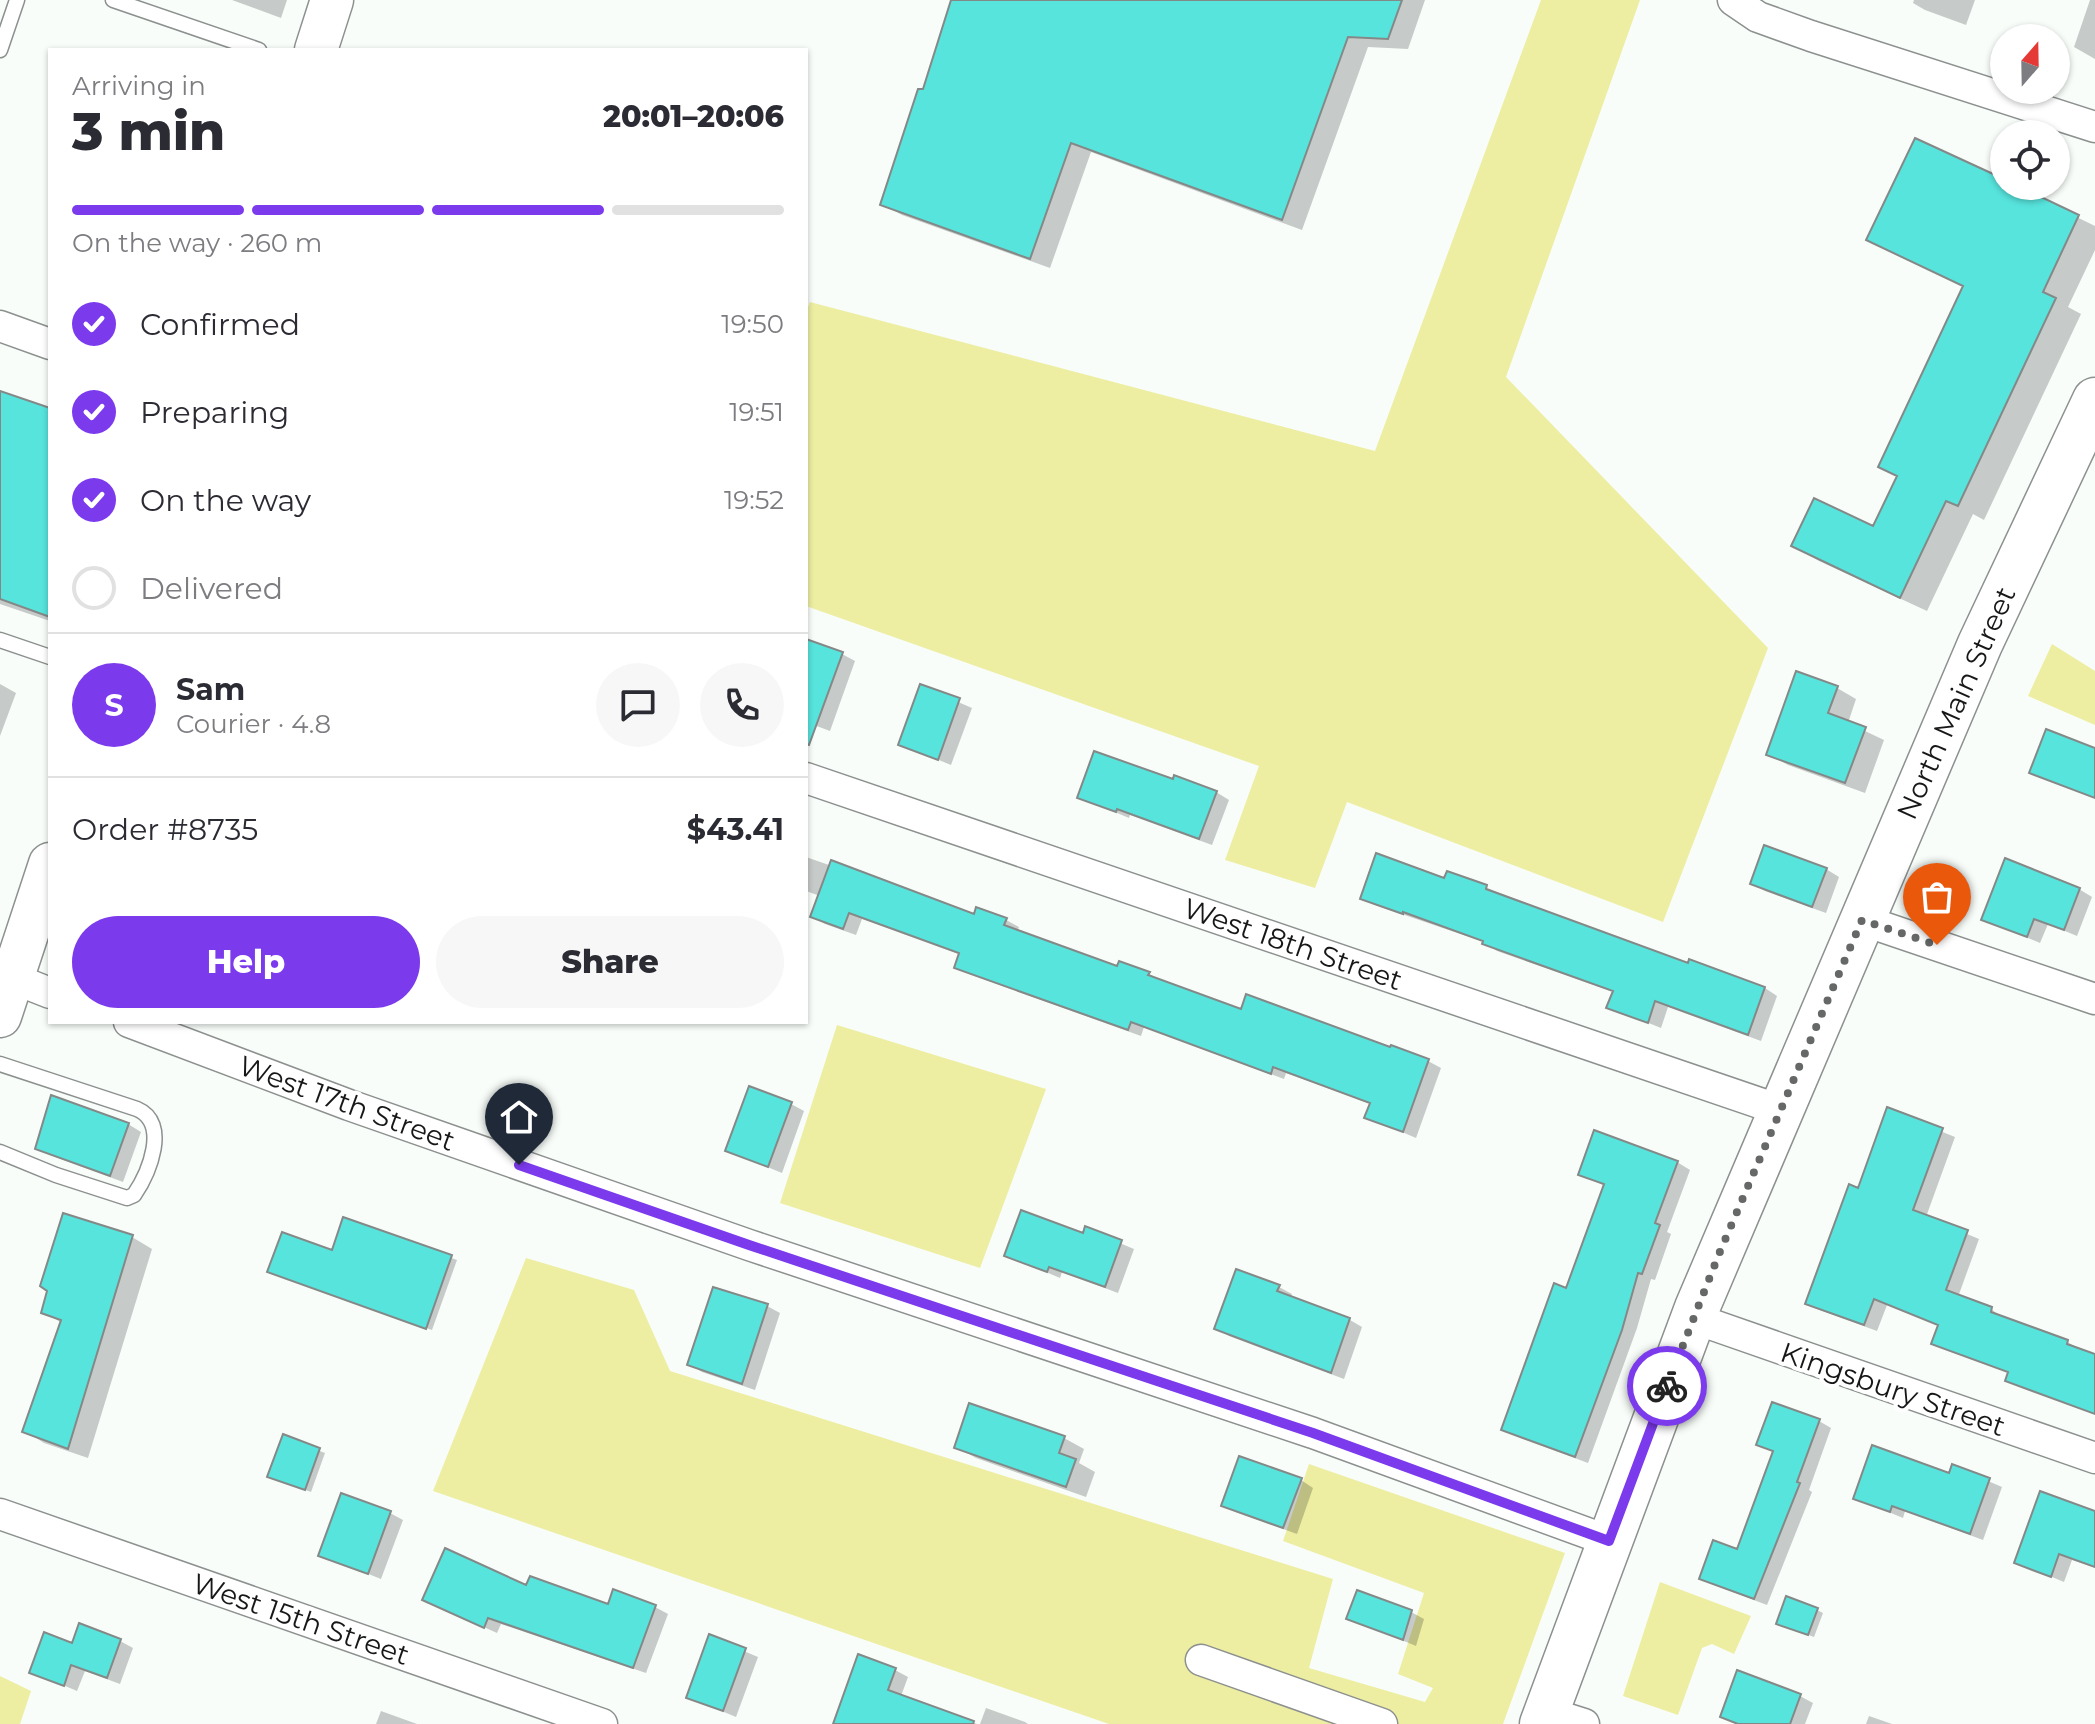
<!DOCTYPE html>
<meta charset="utf-8">
<style>
:root{--surface:#fff;--page:#f7f7f7;--text:#2b2b33;--muted:#7c7c81;--line:#e1e1e2;--accent:#7c3aed}
body{margin:0;font-family:Montserrat,sans-serif;background:var(--page);color:var(--text);height:100vh;display:flex;flex-direction:column;font-size:30px;white-space:nowrap}
*{box-sizing:border-box;margin:0}
p{font-size:26px;color:var(--muted)}
.icon{flex:none;width:44px;height:44px;fill:none;stroke:currentColor;stroke-width:2;stroke-linecap:round;stroke-linejoin:round}
.map{position:relative;flex:1;overflow:hidden}
.side{position:absolute;left:48px;top:48px;width:760px;height:976px;display:flex;flex-direction:column;background:var(--surface);border-radius:0px;box-shadow:0 2px 6px #0004}
.side>*{flex:none}
.needle{width:52px;rotate:20deg}
.buttons{position:absolute;left:1990px;top:24px;display:grid;gap:16px}
.buttons a{display:grid;place-items:center;width:80px;height:80px;border-radius:50%;background:var(--surface);box-shadow:0 2px 6px #0004;font-size:40px}
.pin{position:absolute;display:grid;place-items:center;width:68px;height:68px;color:#fff;margin:-82px -34px;border-radius:50% 50% 50% 0;rotate:-45deg;box-shadow:0 0 8px #0007}
.pin .icon{rotate:45deg}
.courier{position:absolute;display:grid;place-items:center;width:80px;height:80px;margin:-40px;border:6px solid #7c3aed;border-radius:50%;background:#fff;color:#222;box-shadow:0 2px 10px #0007}
.headline em{font-style:normal;font-weight:800}
.headline div{display:flex;flex-direction:column-reverse}
.headline{display:flex;align-items:center;justify-content:space-between;height:136px;padding:0 24px}
h1{font-size:52px;font-weight:800;line-height:60px}
.bar{display:grid;grid-template-columns:repeat(4,1fr);gap:12px 8px;align-content:center;height:96px;padding:0 24px}
.bar i{height:10px;border-radius:6px;background:var(--line)}
.bar .active{background:var(--accent)}
.bar p{grid-column:span 4}
.line{display:flex;align-items:center;gap:20px;padding:0 24px;border-top:2px solid var(--line)}
.line div{flex:1}
.round{display:grid;place-items:center;flex:none;width:84px;height:84px;border-radius:42px;background:var(--page)}
ol{padding:0 24px;list-style:none}
li{display:flex;align-items:center;gap:24px;height:88px}
li p{margin-inline-start:auto}
li .icon{padding:8px;border-radius:50%;background:var(--accent);color:#fff;stroke-width:4}
li:last-child{color:var(--muted)}
li i{width:44px;height:44px;border:4px solid var(--line);border-radius:50%}
.cta{display:flex;gap:16px;margin-top:auto;padding:16px 24px}
.cta a{flex:1;height:92px;border-radius:48px;background:var(--accent);color:#fff;font-size:32px;font-weight:800;line-height:92px;text-align:center}
.cta a+a{background:var(--page);color:var(--text)}
.map>svg:first-child{display:block}
.green{fill:#edeea2}
.shadow{fill:#0003}
.building{fill:#57e4dd;stroke:#848988;stroke-width:2}
.lines{fill:none;stroke-linecap:round;stroke-linejoin:round}
.service-casing{stroke:#8c908e;stroke-width:17}
.minor-casing{stroke:#8c908e;stroke-width:33}
.secondary-casing{stroke:#8c908e;stroke-width:45}
.trunk-casing{stroke:#8c908e;stroke-width:47}
.service{stroke:#fff;stroke-width:14}
.minor{stroke:#fff;stroke-width:30}
.secondary{stroke:#fff;stroke-width:42}
.trunk{stroke:#fff;stroke-width:44}
.done{stroke:#656866;stroke-width:8;stroke-dasharray:0 14.4}
.route{stroke:#7c3aed;stroke-width:10}
.labels{text-anchor:middle;dominant-baseline:central;stroke-width:8;stroke-linejoin:round;paint-order:stroke}
.street-label{font-size:28px;fill:#161716;stroke:#fff}
</style>
<div class="map">
<svg width="2095" height="1724" viewBox="0 0 2095 1724">
<rect width="100%" height="100%" fill="#f8fdfa"/>
<path class="green" d="M1541 0H1640L1506 377 1768 648 1663 922 1347 802 1315 888 1225 860 1259 766 806 606V312L810 302 1375 451Z
M2052 644 2095 671V725L2028 696Z
M837 1025 1046 1089 980 1268 780 1203Z
M526 1258 634 1290 670 1371 1333 1579 1309 1668 1425 1702 1433 1688 1398 1674 1424 1593 1283 1541 1309 1464 1565 1553 1503 1724H1109L433 1491Z
M1660 1582 1751 1616 1734 1654 1712 1644 1702 1648 1678 1715 1623 1696Z
M0 1676 31 1691 20 1724H0Z"/>
<path class="shadow" d="M232 0H287L281 18Z
M953 0H1425L1408 49 1368 47 1302 230 1091 152 1050 268 902 215 882 204 924 91Z
M1914 0H1975L1966 25 1925 10 1913 3Z
M2090 0H2095V59L2074 47Z
M2004 182V186H2013L2095 226V250L2068 307 2081 314 1984 520 1973 514 1927 611 1819 561 1793 546 1874 529 1898 477 1880 467 1965 287 1869 239Z
M0 393 50 410V621L0 604Z
M806 643 842 654 855 661 830 731 806 722Z
M0 684 16 693 0 736Z
M921 686 972 708 951 765 900 744Z
M1837 688 1856 699 1848 723 1884 740 1865 793 1788 765 1768 754Z
M1174 782 1216 792 1229 800 1212 845 1130 815 1129 818 1079 797Z
M806 857 975 916 1006 920 1019 927 1017 932 1118 968 1149 974 1161 981 1242 1011 1428 1061 1441 1068 1416 1138 1367 1117 1371 1104 1286 1073 1284 1079 1144 1027 1141 1036 969 974 956 967 961 955 862 919 856 935 825 924 812 917 820 896 806 891Z
M1826 869 1839 877 1826 913 1765 891 1752 883Z
M1448 873 1689 966 1690 961 1765 988 1777 996 1761 1041 1668 1007 1661 1028 1609 1007 1614 992 1497 951 1484 942 1375 905 1362 898 1446 881Z
M2079 889 2092 897 2077 936 2048 924 2040 943 1984 919Z
M791 1104 804 1111 782 1173 727 1150Z
M1888 1110 1955 1137 1926 1217 1979 1239 1958 1297 1991 1309 2003 1318 2067 1342 2095 1357V1414L2020 1387 2007 1380 2010 1373 1946 1350 1934 1343 1940 1326 1887 1305 1877 1331 1820 1310 1808 1303 1859 1190Z
M128 1124 141 1132 123 1182 50 1155 37 1148Z
M1677 1162 1690 1170 1667 1232 1671 1234 1655 1280 1651 1279 1637 1328 1588 1463 1516 1436 1503 1429 1567 1290 1605 1186 1580 1174Z
M344 1219 457 1260 432 1330 275 1275 333 1252Z
M1086 1229 1134 1249 1118 1293 1062 1272 1060 1278 1006 1255 1084 1235Z
M132 1237 152 1249 88 1458 44 1443 25 1431 62 1323 43 1312Z
M1279 1287 1292 1294 1290 1298 1350 1320 1362 1327 1344 1379 1229 1336 1217 1328Z
M767 1306 780 1313 755 1390 702 1372 689 1364Z
M1819 1421 1831 1428 1809 1490 1812 1492 1767 1605 1714 1585 1701 1578 1739 1551 1774 1453 1758 1444Z
M284 1437 325 1453 311 1492 275 1479Z
M1064 1438 1084 1449 1079 1463 1095 1472 1086 1497 976 1458 956 1447Z
M1953 1466 2002 1487 1983 1540 1905 1511 1903 1518 1855 1498 1950 1476Z
M1301 1480 1313 1488 1297 1534 1236 1512 1223 1505Z
M390 1513 403 1520 381 1579 321 1555Z
M2095 1518V1568L2072 1560 2064 1582 2016 1562Z
M527 1588 609 1607H655L668 1614 646 1673 501 1624 497 1633 437 1606Z
M1817 1610 1823 1613 1814 1637 1784 1626Z
M1411 1612 1424 1619 1416 1646 1349 1618Z
M710 1637 758 1657 736 1717 688 1697Z
M120 1641 133 1648 120 1684 85 1671 77 1691 32 1672 73 1645Z
M895 1670 908 1677 901 1696 977 1724H835Z
M1800 1696 1813 1703 1805 1724H1736L1722 1716Z
M986 1708 1025 1722 1028 1724H980Z
M381 1711 417 1724H376Z
M1869 1716 1892 1724H1866Z"/>
<path class="building" d="M951 0H1402L1388 39 1348 37 1282 220 1071 143 1030 259 880 205 918 89H923Z
M1915 138 2004 179V186H2018L2079 215 2043 292 2056 298 1958 506 1946 501 1900 598 1791 546 1814 498 1873 526 1897 476 1878 467 1963 286 1866 240Z
M0 391 50 408V617L0 599Z
M806 639 843 652 809 745 806 744Z
M1796 671 1838 686 1828 713 1866 727 1845 783 1766 755Z
M920 684 960 698 938 760 898 745Z
M2046 729 2095 748V798L2029 773Z
M1094 751 1173 779 1174 775 1217 791 1199 839 1117 809 1116 812 1077 798Z
M1764 845 1827 868 1812 907 1750 884Z
M1376 853 1444 878 1447 871 1487 885 1486 889 1688 963 1689 959 1765 987 1748 1035 1655 1001 1648 1023 1606 1008 1613 991 1482 944 1483 941 1403 912V914L1360 899Z
M2005 858 2080 888 2064 930 2034 919 2027 937 1981 920Z
M831 860 974 914 976 907 1007 918 1004 925 1117 966 1119 961 1150 972 1148 975 1241 1009 1246 994 1390 1047 1391 1045 1429 1059 1403 1132 1364 1118 1370 1103 1273 1067 1271 1074 1131 1022 1128 1030 954 968 959 953 849 913 843 929 810 917Z
M749 1086 792 1102 768 1167 725 1151Z
M51 1095 129 1123 110 1176 35 1149Z
M1887 1107 1943 1128 1913 1210 1968 1230 1946 1290 1992 1307 1991 1312 2068 1340 2067 1344 2095 1354V1414L2005 1381 2008 1372 1931 1344 1938 1325 1874 1299 1864 1325 1805 1304 1849 1184 1858 1188Z
M1594 1130 1678 1161 1655 1223 1660 1225 1642 1274 1638 1273 1622 1330 1575 1457 1501 1430 1554 1283 1566 1288 1604 1184 1578 1175Z
M1021 1210 1083 1233 1085 1226 1122 1240 1105 1287 1049 1267 1047 1272 1004 1256Z
M63 1213 133 1235 68 1449 22 1432 61 1320 41 1313 47 1291 40 1286Z
M343 1217 452 1255 426 1329 267 1272 282 1232 332 1250Z
M1236 1269 1280 1285 1277 1291 1350 1318 1331 1373 1214 1329Z
M713 1287 768 1304 742 1384 687 1365Z
M1772 1402 1820 1419 1797 1482 1800 1483 1754 1599 1699 1579 1713 1540 1737 1549 1773 1451 1756 1445Z
M969 1403 1065 1436 1059 1453 1076 1459 1066 1487 954 1448Z
M283 1434 320 1448 305 1490 267 1477Z
M1872 1445 1949 1473 1952 1464 1990 1478 1970 1534 1892 1506 1890 1512 1853 1499Z
M1239 1456 1302 1478 1283 1528 1221 1506Z
M2040 1491 2095 1511V1567L2059 1554 2051 1577 2014 1563Z
M341 1493 391 1511 368 1574 318 1556Z
M445 1548 526 1585 530 1576 608 1604 613 1589 656 1605 633 1668 488 1618 484 1628 422 1600Z
M1357 1590 1412 1610 1403 1640 1346 1619Z
M1786 1596 1818 1608 1808 1635 1776 1624Z
M79 1623 121 1639 107 1678 71 1665 64 1686 29 1673 44 1632 72 1643Z
M709 1634 746 1648 723 1711 686 1698Z
M858 1654 896 1668 888 1690 974 1721 973 1724H833Z
M1737 1670 1801 1694 1790 1724H1738L1720 1717Z"/>
<g class="lines">
<g class="service-casing">
<path id="service" d="M113 0 259 50
M0 50 17 0
M0 640 50 657
M0 1064 137 1109C170 1123 149 1173 134 1195L127 1198 56 1175 0 1152"/>
</g>
<g class="minor-casing">
<path id="minor" d="M1733 0 1758 17 1811 36 2095 127
M0 326 50 344
M806 778 1780 1110
M1862 920 2095 999
M12 978 50 993
M129 1022 349 1105 749 1245 1313 1433 1609 1541
M1693 1318 2095 1458
M0 1514 602 1724
M1201 1660 1382 1724
M1546 1712 1584 1724"/>
</g>
<g class="secondary-casing">
<path id="secondary" d="M316 50 332 0
M0 1016 50 864"/>
</g>
<g class="trunk-casing">
<path id="trunk" d="M1542 1724 1697 1308 1980 644 2095 400"/>
</g>
<use href="#service" class="service"/>
<use href="#minor" class="minor"/>
<use href="#secondary" class="secondary"/>
<use href="#trunk" class="trunk"/>
</g>
<g class="lines">
<path class="done" d="M1667 1386 1719 1254 1862 920 1937 945"/>
<path class="route" d="M519 1165 749 1245 1313 1433 1609 1541 1667 1386"/>
</g>
<g class="labels">
<g class="street-label">
<text transform="translate(1956 703) rotate(-66)">North Main Street</text>
<text transform="translate(1293 944) rotate(19)">West 18th Street</text>
<text transform="translate(347 1103) rotate(20)">West 17th Street</text>
<text transform="translate(1893 1389) rotate(19)">Kingsbury Street</text>
<text transform="translate(301 1619) rotate(19)">West 15th Street</text>
</g>
</g>
</svg>
<div class="buttons">
<a><svg class="needle" viewBox="-14 -14 28 28"><path d="M0-13l5 13h-10z" fill="#e53935"/><path d="M0 13l5-13h-10z" fill="#7c7c81"/></svg></a>
<a><svg class="icon" aria-label="locate" viewBox="0 0 24 24"><circle cx="12" cy="12" r="6"/><path d="M12 2v4M12 18v4M2 12h4M18 12h4"/></svg></a>
</div>
<div class="pin" style="left:1937px;top:945px;background:#ea580c"><svg class="icon" aria-label="bag" viewBox="0 0 24 24"><path d="M5 8h14l-1 12H6zM9 8a3 3 0 0 1 6 0"/></svg></div>
<div class="pin" style="left:519px;top:1165px;background:#1f2937"><svg class="icon" aria-label="home" viewBox="0 0 24 24"><path d="M3 11l9-7 9 7M6 9v11h12V9"/></svg></div>
<div class="courier" style="left:1667px;top:1386px"><svg class="icon" aria-label="bike" viewBox="0 0 24 24"><circle cx="6" cy="16" r="4"/><circle cx="18" cy="16" r="4"/><path d="M6 16l4-8h5l3 8M10 8l3 8H6M13 5h3"/></svg></div>
<section class="side">
<div class="headline"><div><h1>3 min</h1><p>Arriving in</p></div><em>20:01–20:06</em></div>
<div class="bar"><i class="active"></i><i class="active"></i><i class="active"></i><i></i><p>On the way · 260 m</p></div>
<ol>
<li><svg class="icon" aria-label="check" viewBox="0 0 24 24"><path d="M5 12l5 5 9-10"/></svg>Confirmed<p>19:50</p></li>
<li><svg class="icon" aria-label="check" viewBox="0 0 24 24"><path d="M5 12l5 5 9-10"/></svg>Preparing<p>19:51</p></li>
<li><svg class="icon" aria-label="check" viewBox="0 0 24 24"><path d="M5 12l5 5 9-10"/></svg>On the way<p>19:52</p></li>
<li><i></i>Delivered</li>
</ol>
<div class="line" style="height:144px"><b class="round" style="background:var(--accent);color:#fff">S</b><div><b>Sam</b><p>Courier · 4.8</p></div><a class="round"><svg class="icon" aria-label="chat" viewBox="0 0 24 24"><path d="M4 5h16v11H9l-5 4z"/></svg></a><a class="round"><svg class="icon" aria-label="phone" viewBox="0 0 24 24"><path d="M5 4h4l2 5-3 2q2 4 5 5l2-3 5 2v4C11 20 4 13 5 4z"/></svg></a></div>
<div class="line" style="height:104px"><div>Order #8735</div><b>$43.41</b></div>
<div class="cta"><a>Help</a><a>Share</a></div>
</section>
</div>
